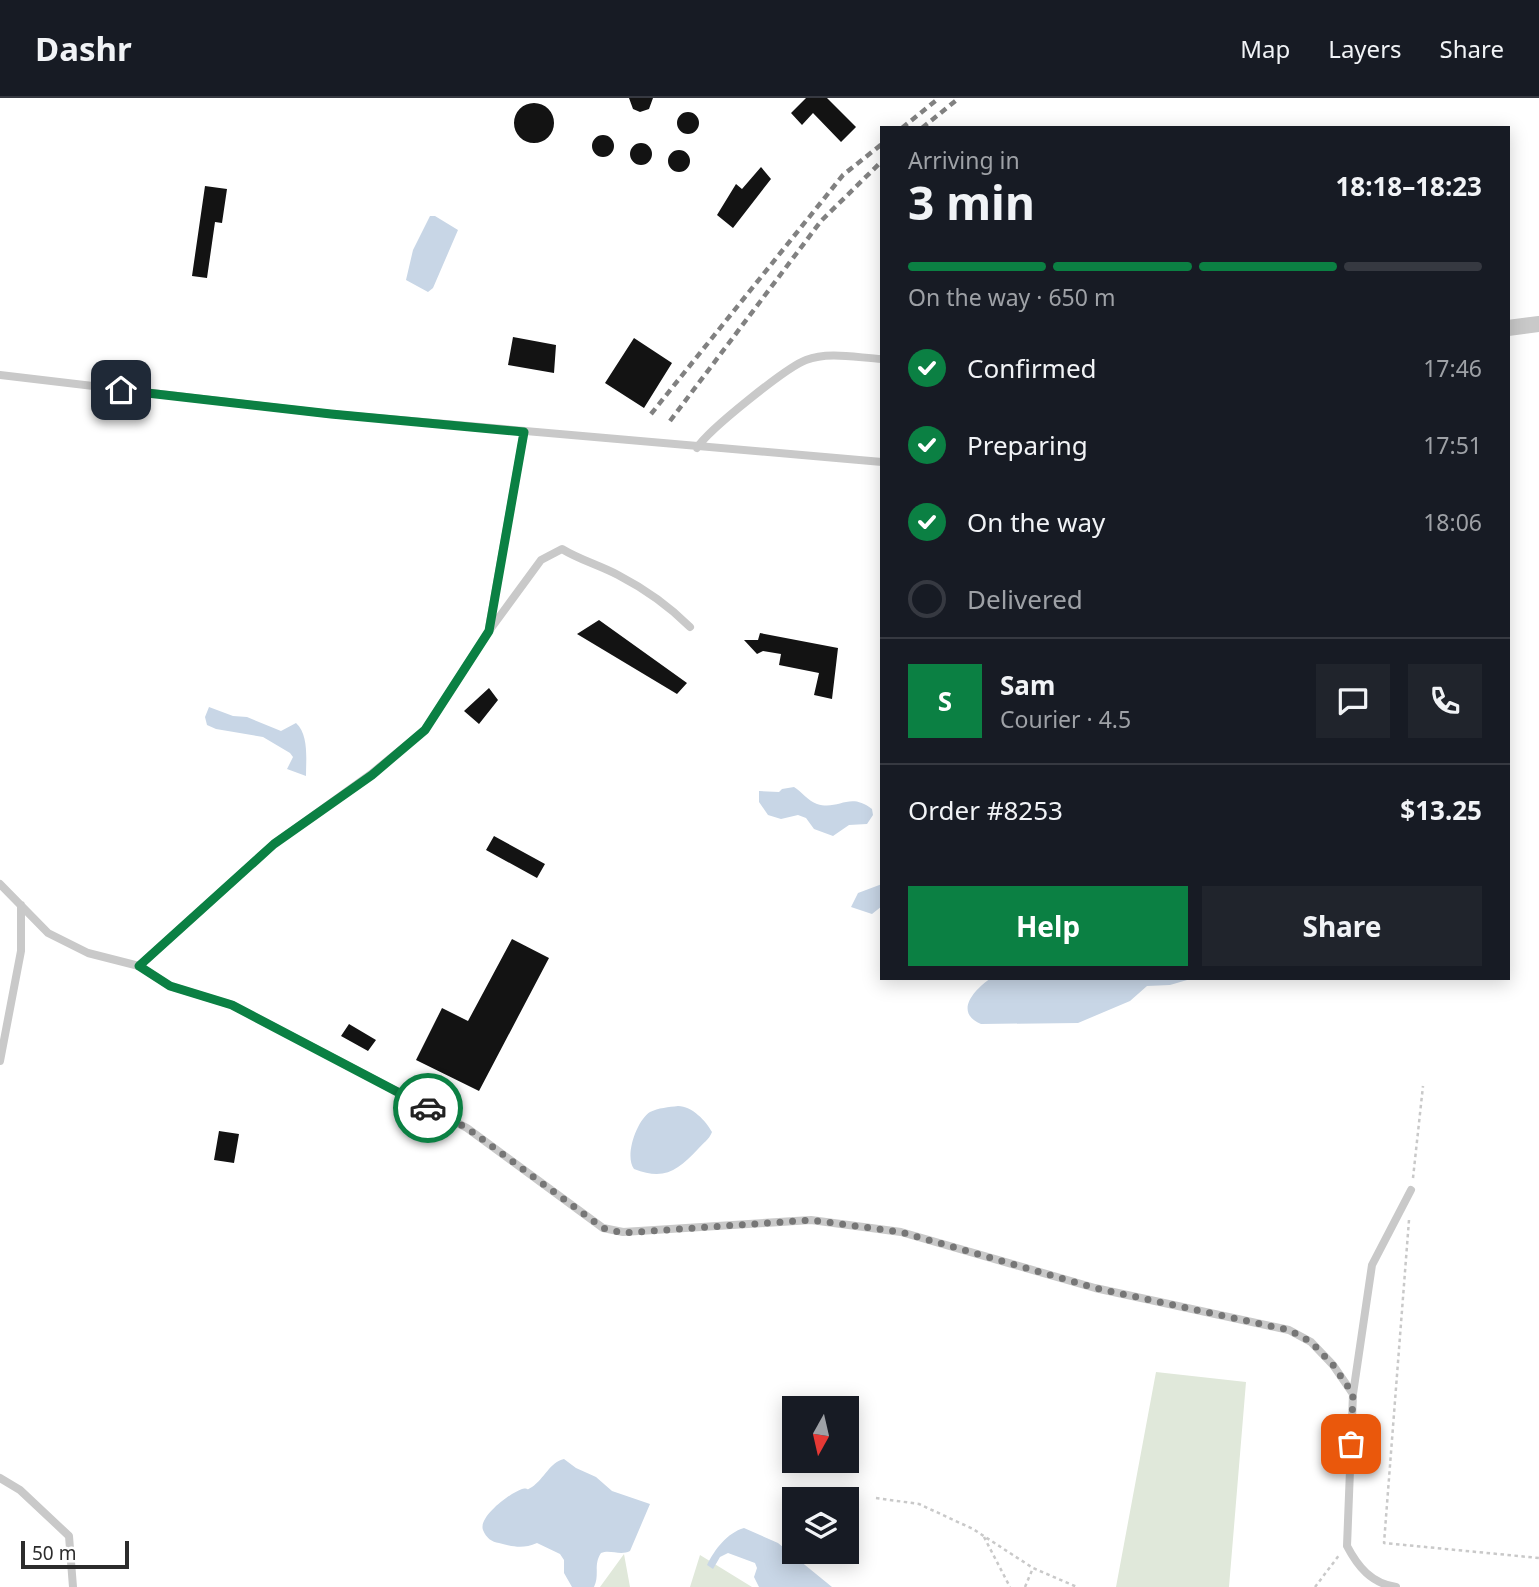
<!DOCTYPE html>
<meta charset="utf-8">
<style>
:root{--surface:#171b24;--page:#20242c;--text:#f1f3f6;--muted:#9ea1a6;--line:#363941;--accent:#0b8043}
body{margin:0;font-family:"Noto Sans",sans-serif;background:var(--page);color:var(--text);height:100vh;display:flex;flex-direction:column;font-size:26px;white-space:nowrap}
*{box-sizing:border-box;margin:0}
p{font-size:23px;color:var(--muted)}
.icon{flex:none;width:38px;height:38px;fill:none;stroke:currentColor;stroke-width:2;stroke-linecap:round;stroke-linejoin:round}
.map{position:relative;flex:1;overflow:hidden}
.side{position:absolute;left:880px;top:28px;width:630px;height:854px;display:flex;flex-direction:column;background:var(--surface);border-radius:0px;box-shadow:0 4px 18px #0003}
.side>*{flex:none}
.needle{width:46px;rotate:188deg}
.tools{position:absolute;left:782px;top:1298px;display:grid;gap:14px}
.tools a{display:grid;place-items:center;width:77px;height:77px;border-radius:0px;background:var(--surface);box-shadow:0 4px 18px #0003;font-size:35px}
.scale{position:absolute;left:21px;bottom:18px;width:108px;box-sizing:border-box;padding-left:7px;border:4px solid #2c2c2c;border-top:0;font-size:19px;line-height:24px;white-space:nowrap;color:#2c2c2c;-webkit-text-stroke:5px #fff;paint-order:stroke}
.pin{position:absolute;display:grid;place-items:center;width:60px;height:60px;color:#fff;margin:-30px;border-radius:14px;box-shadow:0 4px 10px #0006}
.courier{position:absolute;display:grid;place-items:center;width:70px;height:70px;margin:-35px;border:5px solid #0b8043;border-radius:50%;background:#fff;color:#222;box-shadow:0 2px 9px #0007}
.headline em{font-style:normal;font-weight:700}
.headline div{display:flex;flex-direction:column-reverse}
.headline{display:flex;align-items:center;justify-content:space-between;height:119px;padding:0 28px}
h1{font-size:46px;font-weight:700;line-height:52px}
.bar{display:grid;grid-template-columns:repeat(4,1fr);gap:10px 7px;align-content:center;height:84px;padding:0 28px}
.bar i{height:9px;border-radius:5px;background:var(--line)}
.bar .selected{background:var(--accent)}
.bar p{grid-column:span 4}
.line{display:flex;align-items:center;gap:18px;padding:0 28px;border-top:2px solid var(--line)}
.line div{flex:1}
.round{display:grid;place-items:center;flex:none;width:74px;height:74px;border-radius:0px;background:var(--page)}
ol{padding:0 28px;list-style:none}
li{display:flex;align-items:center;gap:21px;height:77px}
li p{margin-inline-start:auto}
li .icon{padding:7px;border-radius:50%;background:var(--accent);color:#fff;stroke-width:4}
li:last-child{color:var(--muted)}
li i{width:38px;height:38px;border:4px solid var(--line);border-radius:50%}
.cta{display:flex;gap:14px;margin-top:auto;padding:14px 28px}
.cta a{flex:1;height:80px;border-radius:0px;background:var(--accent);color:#fff;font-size:28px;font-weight:700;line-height:80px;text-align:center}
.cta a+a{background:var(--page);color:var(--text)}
header{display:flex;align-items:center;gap:42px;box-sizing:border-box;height:98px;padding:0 35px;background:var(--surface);border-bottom:2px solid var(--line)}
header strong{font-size:33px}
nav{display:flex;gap:38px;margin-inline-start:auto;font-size:24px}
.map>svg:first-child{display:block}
.green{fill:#e0e8da}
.water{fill:#c8d6e6}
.building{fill:#131313}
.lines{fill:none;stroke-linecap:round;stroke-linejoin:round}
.path{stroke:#c9c9c9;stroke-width:2.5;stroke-dasharray:3.5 3.5;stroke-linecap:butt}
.service{stroke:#c9c9c9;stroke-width:8}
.minor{stroke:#c9c9c9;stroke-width:16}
.rail{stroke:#818181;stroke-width:4.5;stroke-dasharray:7 5;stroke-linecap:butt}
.done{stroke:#767676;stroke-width:7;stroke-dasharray:0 12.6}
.route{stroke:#0b8043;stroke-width:9}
</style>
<header>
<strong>Dashr</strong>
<nav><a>Map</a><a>Layers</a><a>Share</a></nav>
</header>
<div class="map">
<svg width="1539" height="1489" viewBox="0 0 1539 1489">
<rect width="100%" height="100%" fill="#fff"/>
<path class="green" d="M1156 1274 1246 1284 1229 1489H1116Z
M624 1456 630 1489H600Z
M700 1457 752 1489H690Z"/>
<path class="water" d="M430 118H435L458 132 433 190 428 194 406 182 413 152Z
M209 609 233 618 247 619 281 633 296 625C309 637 306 661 306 678L287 671 293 659 290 655 263 639 216 631 207 627 205 619Z
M794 689C802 694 808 703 817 706 839 713 849 693 872 711L873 717 867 726 849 727 833 738 814 731 806 720 798 717 781 721 768 717 759 704V693L779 694 782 691Z
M882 786V808L872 816 851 809 858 795Z
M991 880H1194L1170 887 1147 888 1130 903 1078 925 981 926C953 914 975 891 991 880Z
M678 1008C692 1008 706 1023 712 1034 709 1042 703 1045 698 1051 678 1072 665 1083 634 1071 624 1058 637 1022 650 1014 658 1010 669 1009 678 1008Z
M564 1361 576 1370 596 1379 612 1393 650 1406 630 1453C620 1458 610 1451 601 1455 593 1467 600 1477 594 1489H572L564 1475V1462L560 1456 537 1445C523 1451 514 1449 499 1445 492 1444 486 1440 483 1432 478 1419 510 1395 522 1391 531 1389 524 1394 532 1389 544 1381 550 1364 564 1361Z
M744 1430 778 1445 832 1489H759L754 1479 757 1470 755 1465 728 1455 720 1459 713 1471 707 1467C715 1451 727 1435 744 1430Z"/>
<path class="building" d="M629 0H653L649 11 640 14 633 11Z
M806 0H827L856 29 841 44 813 15 802 27 791 15Z
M514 25a20 20 0 1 1 40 0a20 20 0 1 1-40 0Z
M677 25a11 11 0 1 1 22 0a11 11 0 1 1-22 0Z
M592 48a11 11 0 1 1 22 0a11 11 0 1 1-22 0Z
M630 56a11 11 0 1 1 22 0a11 11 0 1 1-22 0Z
M668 63a11 11 0 1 1 22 0a11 11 0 1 1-22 0Z
M761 69 771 81 733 130 717 117 736 86 742 91Z
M205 88 227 91 222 125 215 124 207 180 192 178Z
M513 239 556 247 554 275 508 267Z
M634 240 672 265 644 310 605 285Z
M599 522 687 585 677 596 577 536Z
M760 535 838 550 832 601 814 597 819 575 779 567 781 556 763 553 757 556 744 542H758Z
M489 590 498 602 479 626 464 613Z
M494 738 545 766 537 780 486 752Z
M512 841 549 860 479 993 416 962 442 910 468 923Z
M349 926 376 942 368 953 341 938Z
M219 1033 239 1036 234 1065 214 1062Z"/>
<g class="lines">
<path class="path" d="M1413 1080 1423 988
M1409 1122 1384 1445 1539 1460
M876 1400 919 1406 973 1431 1033 1470 1077 1489
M984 1439 1010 1489
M1025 1489 1033 1470
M1315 1489 1340 1456"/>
<path class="service" d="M0 277 331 316 882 364
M697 350C708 332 787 269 806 262 829 253 858 260 882 261
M489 530 524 334
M0 786 48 835 88 855 139 868 170 888 232 907 467 1030 603 1130 623 1134 811 1122 901 1134 1095 1190 1289 1232 1311 1244 1333 1267 1353 1296 1347 1448C1358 1469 1371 1485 1396 1489
M139 868 274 746 371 676 425 632 489 533 541 462 562 451C580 462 599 467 618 477 645 491 668 507 690 529
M0 963 21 853V807
M1353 1296 1372 1167 1411 1092
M0 1380 20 1392 69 1438 73 1489"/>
<path class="minor" d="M1508 230 1539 226"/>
<path class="rail" d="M902 30 939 0
M922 30 959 0
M651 316 843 77 882 46
M670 323 821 123 882 63"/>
</g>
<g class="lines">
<path class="done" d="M428 1010 467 1030 603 1130 623 1135 811 1122 901 1134 1095 1190 1289 1232 1311 1244 1333 1267 1353 1296 1351 1346"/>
<path class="route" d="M121 292 331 316 524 334 489 533 425 632 372 677 274 746 139 868 170 888 232 907 428 1010"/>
</g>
</svg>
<div class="tools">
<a><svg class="needle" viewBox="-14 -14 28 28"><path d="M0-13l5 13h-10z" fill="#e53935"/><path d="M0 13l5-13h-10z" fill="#9ea1a6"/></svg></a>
<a><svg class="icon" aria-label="layers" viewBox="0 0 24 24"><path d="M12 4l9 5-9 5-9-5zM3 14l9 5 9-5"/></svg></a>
</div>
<div class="scale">50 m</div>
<div class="pin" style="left:1351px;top:1346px;background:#ea580c"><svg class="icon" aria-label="bag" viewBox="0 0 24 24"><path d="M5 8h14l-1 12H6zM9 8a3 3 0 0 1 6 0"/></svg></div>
<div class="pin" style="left:121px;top:292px;background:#1f2937"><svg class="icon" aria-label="home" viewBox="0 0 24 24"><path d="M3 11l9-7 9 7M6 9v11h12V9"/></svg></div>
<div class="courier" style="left:428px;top:1010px"><svg class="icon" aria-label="car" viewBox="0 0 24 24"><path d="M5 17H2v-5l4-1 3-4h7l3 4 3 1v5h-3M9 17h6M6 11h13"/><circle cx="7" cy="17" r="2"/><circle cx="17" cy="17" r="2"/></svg></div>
<section class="side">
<div class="headline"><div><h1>3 min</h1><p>Arriving in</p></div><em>18:18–18:23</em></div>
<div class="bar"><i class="selected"></i><i class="selected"></i><i class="selected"></i><i></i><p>On the way · 650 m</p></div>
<ol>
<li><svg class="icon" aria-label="check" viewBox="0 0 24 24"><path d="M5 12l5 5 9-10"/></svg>Confirmed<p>17:46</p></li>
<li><svg class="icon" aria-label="check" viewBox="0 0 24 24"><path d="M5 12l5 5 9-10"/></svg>Preparing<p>17:51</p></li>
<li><svg class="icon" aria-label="check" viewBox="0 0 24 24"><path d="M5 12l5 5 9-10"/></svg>On the way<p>18:06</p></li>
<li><i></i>Delivered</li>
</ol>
<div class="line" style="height:126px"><b class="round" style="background:var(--accent);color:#fff">S</b><div><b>Sam</b><p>Courier · 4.5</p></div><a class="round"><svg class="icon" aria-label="chat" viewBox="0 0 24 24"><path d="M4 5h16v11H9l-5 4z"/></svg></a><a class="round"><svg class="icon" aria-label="phone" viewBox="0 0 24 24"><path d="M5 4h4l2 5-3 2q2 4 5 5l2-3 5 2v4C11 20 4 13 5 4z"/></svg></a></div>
<div class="line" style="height:91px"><div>Order #8253</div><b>$13.25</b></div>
<div class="cta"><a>Help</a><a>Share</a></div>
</section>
</div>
